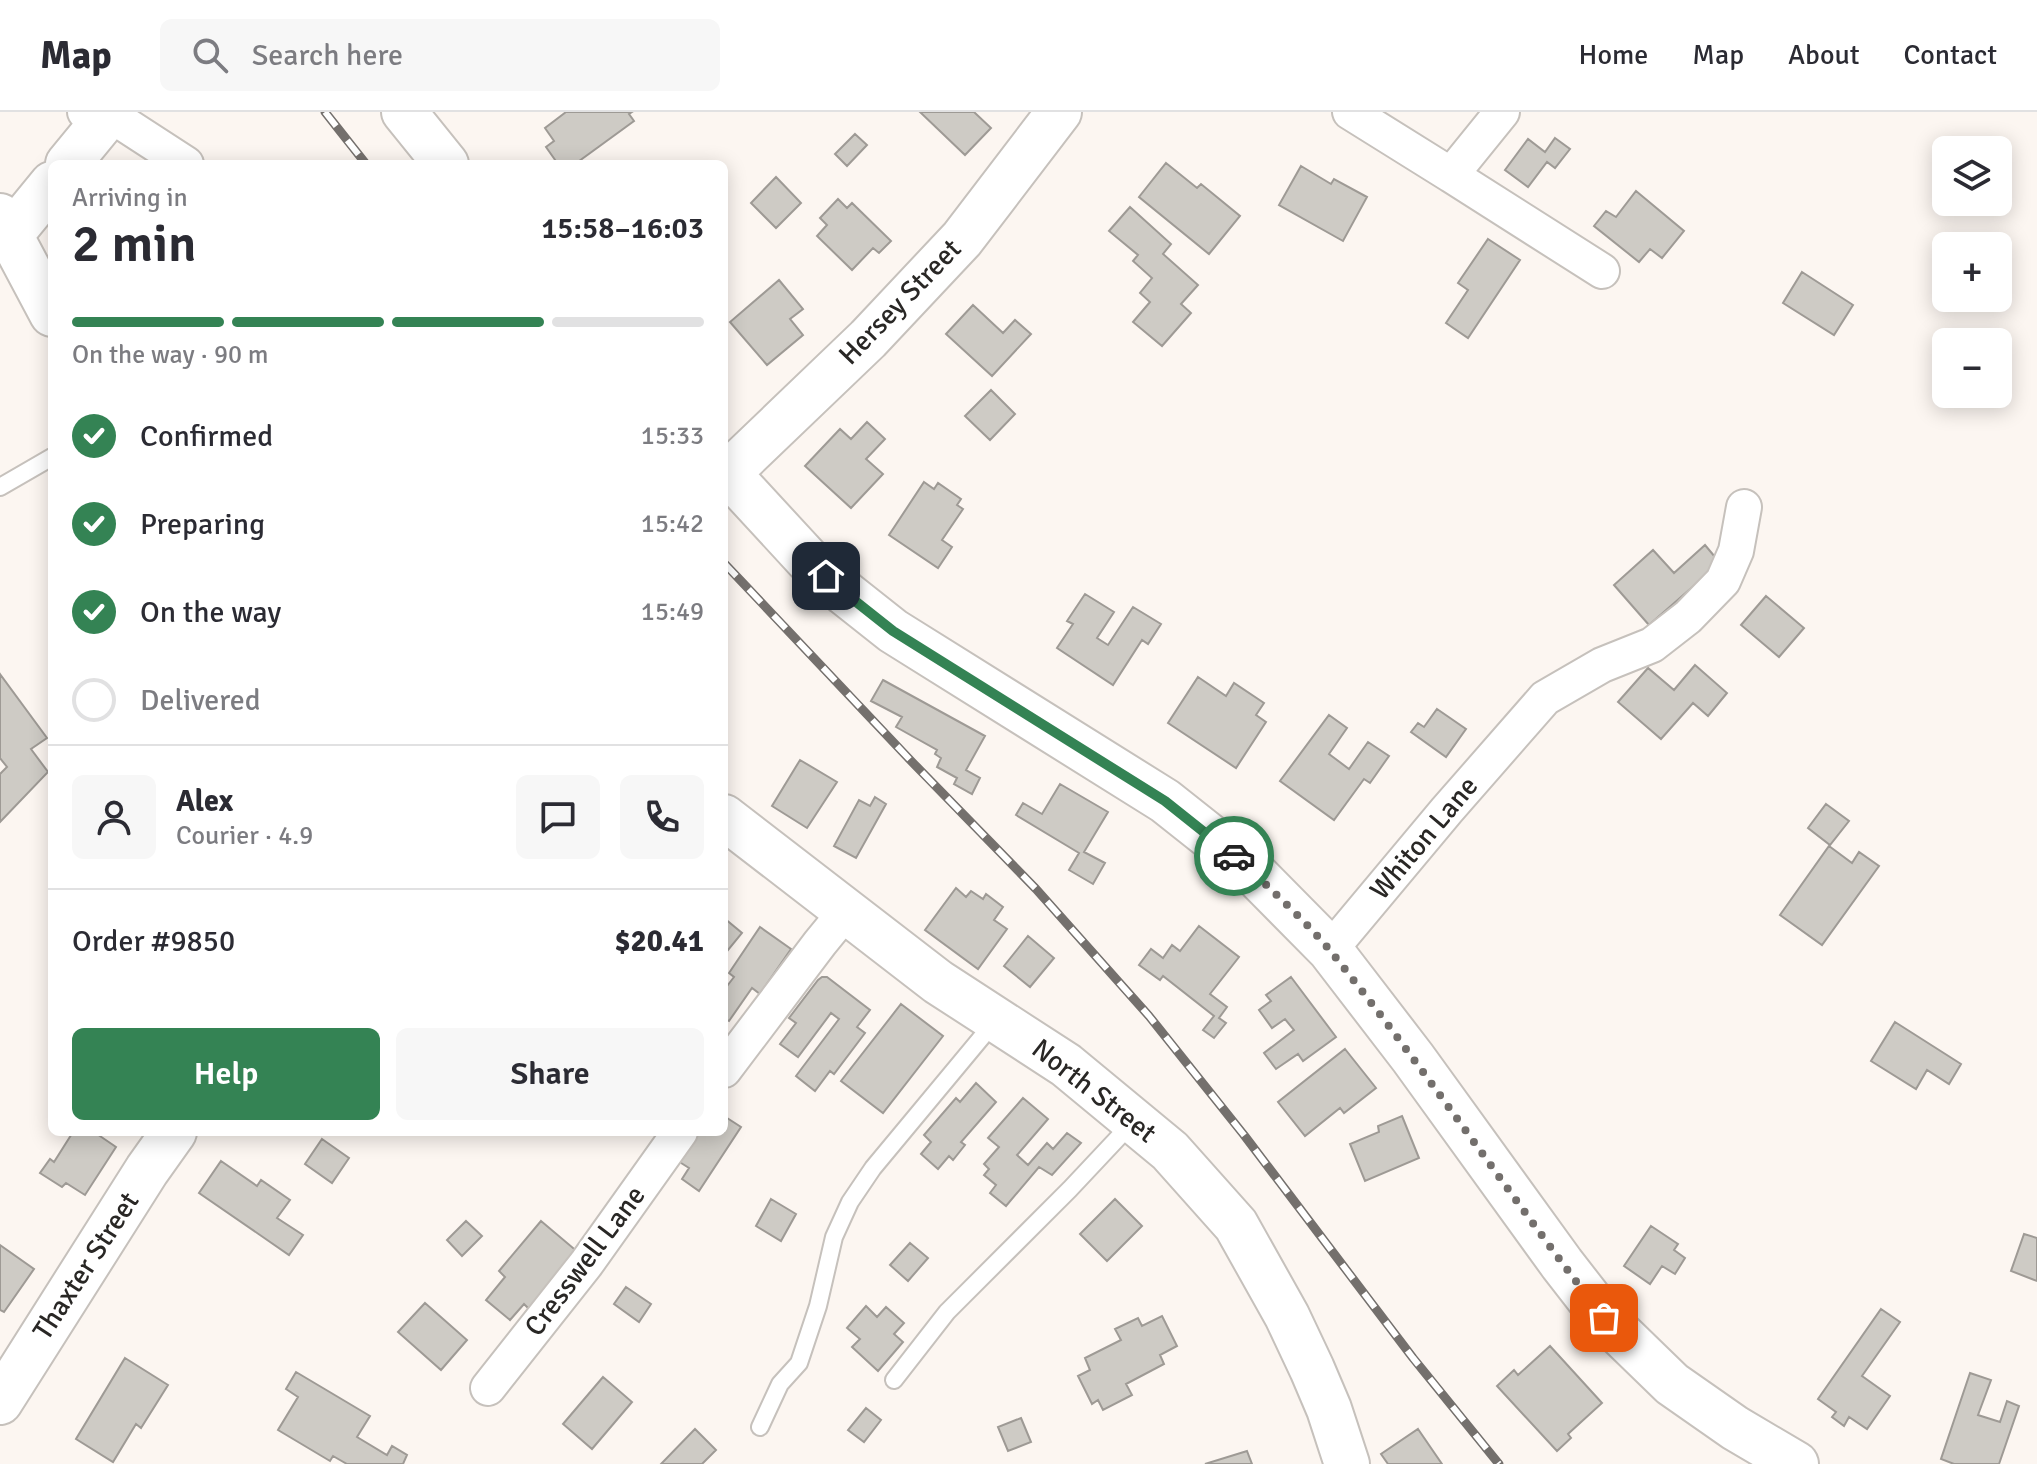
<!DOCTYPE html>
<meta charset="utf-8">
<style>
:root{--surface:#fff;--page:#f7f7f7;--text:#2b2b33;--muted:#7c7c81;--line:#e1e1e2;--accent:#348354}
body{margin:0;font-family:Signika,sans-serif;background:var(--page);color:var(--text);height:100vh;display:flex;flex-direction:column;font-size:30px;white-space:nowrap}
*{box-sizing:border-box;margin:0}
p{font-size:26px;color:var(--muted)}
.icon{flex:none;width:44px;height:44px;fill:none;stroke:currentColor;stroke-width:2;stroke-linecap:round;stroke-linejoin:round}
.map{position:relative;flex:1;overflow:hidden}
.details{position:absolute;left:48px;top:48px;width:680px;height:976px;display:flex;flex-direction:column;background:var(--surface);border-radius:12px;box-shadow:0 4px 20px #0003}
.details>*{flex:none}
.buttons{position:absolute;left:1932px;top:24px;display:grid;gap:16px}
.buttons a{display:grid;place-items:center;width:80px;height:80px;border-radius:12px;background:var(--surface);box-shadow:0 4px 20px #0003;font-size:40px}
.pin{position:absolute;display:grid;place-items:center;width:68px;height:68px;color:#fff;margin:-34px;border-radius:16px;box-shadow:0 4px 12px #0006}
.courier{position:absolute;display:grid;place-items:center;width:80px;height:80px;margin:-40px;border:6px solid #348354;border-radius:50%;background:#fff;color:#222;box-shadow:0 2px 10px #0007}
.headline em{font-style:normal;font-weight:600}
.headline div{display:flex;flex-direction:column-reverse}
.headline{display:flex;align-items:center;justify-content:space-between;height:136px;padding:0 24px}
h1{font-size:52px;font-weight:600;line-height:60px}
.bar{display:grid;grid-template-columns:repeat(4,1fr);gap:12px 8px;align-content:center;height:96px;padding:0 24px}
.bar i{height:10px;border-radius:6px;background:var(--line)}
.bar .selected{background:var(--accent)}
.bar p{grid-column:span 4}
.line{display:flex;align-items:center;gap:20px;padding:0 24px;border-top:2px solid var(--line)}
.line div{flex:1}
.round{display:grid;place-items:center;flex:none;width:84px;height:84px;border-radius:12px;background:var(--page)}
ol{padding:0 24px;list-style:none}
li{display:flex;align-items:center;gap:24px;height:88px}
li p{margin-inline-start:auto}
li .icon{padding:8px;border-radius:50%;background:var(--accent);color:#fff;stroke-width:4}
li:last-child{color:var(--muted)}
li i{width:44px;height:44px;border:4px solid var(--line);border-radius:50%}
.primary-button{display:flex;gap:16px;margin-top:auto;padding:16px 24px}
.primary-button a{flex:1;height:92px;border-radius:12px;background:var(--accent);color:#fff;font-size:32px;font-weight:600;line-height:92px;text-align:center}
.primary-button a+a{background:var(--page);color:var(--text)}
header{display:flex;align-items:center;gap:48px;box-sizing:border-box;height:112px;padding:0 40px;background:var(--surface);border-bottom:2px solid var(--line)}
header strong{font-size:38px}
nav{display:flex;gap:44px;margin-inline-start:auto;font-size:28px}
.search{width:560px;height:72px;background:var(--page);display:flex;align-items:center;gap:20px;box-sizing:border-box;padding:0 28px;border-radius:12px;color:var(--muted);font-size:30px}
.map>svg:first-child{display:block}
.building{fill:#cecbc5;stroke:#9e9a95;stroke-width:2}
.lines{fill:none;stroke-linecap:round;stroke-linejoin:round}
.lane-casing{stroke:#c6c1bc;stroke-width:20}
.street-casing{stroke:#c6c1bc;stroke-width:38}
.secondary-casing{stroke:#c6c1bc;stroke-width:48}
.lane{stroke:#fff;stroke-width:16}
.street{stroke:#fff;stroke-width:34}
.secondary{stroke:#fff;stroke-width:44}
.rail-casing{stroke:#74706d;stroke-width:9}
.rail{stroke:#fff;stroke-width:6;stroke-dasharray:18;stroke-linecap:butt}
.done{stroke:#736f6c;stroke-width:8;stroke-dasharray:0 14.4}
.route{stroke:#348354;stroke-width:10}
.labels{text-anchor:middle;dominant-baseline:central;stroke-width:7;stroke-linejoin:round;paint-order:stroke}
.street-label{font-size:28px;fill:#292725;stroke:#fff}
</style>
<header>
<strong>Map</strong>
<div class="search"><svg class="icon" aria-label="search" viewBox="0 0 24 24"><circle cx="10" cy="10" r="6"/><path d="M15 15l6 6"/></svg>Search here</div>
<nav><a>Home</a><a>Map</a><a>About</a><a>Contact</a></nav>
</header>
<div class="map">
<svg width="2037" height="1352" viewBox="0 0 2037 1352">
<rect width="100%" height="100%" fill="#fcf6f1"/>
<path class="building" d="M566 0H632L629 2 634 9 575 52H558L546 35 554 29 545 16Z
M920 0H974L991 16 965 43Z
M855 22 867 33 847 54 835 42Z
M1555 26 1570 37 1555 56 1547 50 1528 75 1505 58 1528 27 1545 40Z
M1166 51 1197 76 1201 72 1240 104 1209 142 1139 85Z
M1301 54 1331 72 1334 67 1367 85 1343 129 1279 93Z
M776 65 801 91 776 116 751 91Z
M1636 79 1684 119 1662 146 1650 137 1639 150 1594 114 1606 99 1616 105Z
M838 87 847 96 852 91 891 129 879 141 873 136 852 158 817 124 827 113 820 106Z
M1130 95 1171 132 1163 142 1198 173 1181 192 1191 201 1162 234 1133 210 1150 190 1140 181 1152 166 1133 149 1138 143 1109 119Z
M1488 127 1520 148 1468 226 1446 211 1468 178 1458 171Z
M1802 160 1853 193 1834 223 1783 191Z
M779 168 803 197 790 207 803 223 767 253 730 210Z
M973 193 1003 221 1015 208 1031 222 992 264 946 222Z
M991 278 1015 302 990 328 965 304Z
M867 310 885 327 866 347 883 362 851 396 805 354 840 317 851 327Z
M924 370 934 377 938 371 961 387 957 393 963 397 942 428 952 435 938 456 889 423Z
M1705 433 1720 451 1649 513 1614 473 1653 438 1674 461Z
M1085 482 1114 500 1097 526 1108 533 1133 495 1161 512 1148 532 1142 528 1113 573 1057 536 1073 512 1067 509Z
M1766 484 1804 516 1779 545 1741 513Z
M1695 553 1727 581 1708 604 1693 591 1661 627 1618 590 1648 556 1674 578Z
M0 562 47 626 31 637 48 660 0 710V662L7 655 0 646Z
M1198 565 1226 584 1234 571 1264 591 1256 603 1266 610 1236 656 1168 611Z
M883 568 985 624 966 658 980 666 972 682 954 672 957 666 937 655 941 646 935 642 937 638 896 615 902 605 871 589Z
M1437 597 1466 617 1446 645 1411 620 1418 611 1424 615Z
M1329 603 1347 616 1329 642 1349 657 1368 630 1389 644 1370 671 1364 667 1334 708 1280 669Z
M800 648 837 670 807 716 772 694Z
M1060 672 1108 700 1084 740 1105 751 1093 772 1069 758 1079 741 1016 703 1023 691 1042 702Z
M875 685 886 692 856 746 834 734 859 688 870 694Z
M1826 692 1849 709 1830 733 1808 716Z
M1829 734 1852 751 1859 740 1879 754 1822 833 1780 803Z
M956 776 966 785 971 779 983 787 986 782 1003 795 994 808 1007 817 978 857 925 818Z
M724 806 742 821 724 843Z
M1199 814 1239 845 1210 882 1227 895 1219 906 1226 911 1214 926 1203 918 1214 904 1163 864 1160 868 1139 853 1151 837 1163 846 1172 833 1180 839Z
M760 815 791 837 760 882 752 876 729 909 724 906V878L734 865 729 861Z
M1028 824 1054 846 1030 875 1004 854Z
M822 865H827L870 898 857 915 865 921 834 962 830 959 815 979 796 964 839 907 831 901 798 945 780 932 796 911 789 906 818 868Z
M1291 865 1336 925 1303 949 1298 942 1276 957 1264 941 1294 918 1285 907 1272 916 1259 898 1271 889 1266 883Z
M901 892 943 924 883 1001 841 969Z
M1895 910 1961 952 1949 972 1927 958 1916 977 1871 949Z
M1345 937 1376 976 1344 1001 1340 996 1305 1024 1278 990Z
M976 971 996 990 961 1030 965 1033 953 1048 949 1044 938 1057 921 1042 931 1030 924 1023 956 986 960 990Z
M1023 986 1048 1007 1017 1043 1028 1053 1047 1031 1053 1037 1067 1021 1081 1031 1052 1063 1039 1055 1006 1094 990 1081 996 1073 984 1063 989 1057 984 1052 999 1035 988 1026Z
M724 1004 741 1015 699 1079 682 1067 689 1056 678 1049 697 1020H724Z
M1402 1004 1419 1046 1365 1069 1350 1032 1379 1020 1378 1014Z
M73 1020H98L97 1022 116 1035 85 1083 66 1071 62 1075 40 1061 50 1047 54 1050Z
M322 1027 349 1046 332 1071 305 1052Z
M221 1049 257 1074 261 1068 290 1088 277 1106 303 1123 289 1143 199 1081Z
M771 1087 796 1102 781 1129 756 1114Z
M1115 1087 1142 1114 1107 1149 1080 1122Z
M466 1109 482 1124 462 1144 447 1128Z
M541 1109 579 1141 530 1198 524 1192 510 1208 486 1188 505 1165 499 1159Z
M1651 1114 1678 1132 1674 1138 1685 1146 1675 1162 1662 1154 1650 1172 1624 1154Z
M2024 1122 2037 1126V1169L2011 1159Z
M910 1131 928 1146 908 1169 890 1153Z
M0 1133 34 1157 4 1200 0 1198Z
M626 1175 651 1192 639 1210 614 1192Z
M425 1191 467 1228 441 1258 398 1220Z
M866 1194 877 1205 886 1195 904 1211 894 1222 903 1230 878 1259 852 1235 860 1227 847 1216Z
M1881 1197 1900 1210 1862 1264 1890 1284 1867 1317 1849 1305 1844 1314 1832 1305 1836 1300 1818 1287Z
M1162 1204 1177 1234 1160 1243 1164 1252 1126 1272 1132 1283 1103 1298 1098 1288 1092 1292 1078 1264 1090 1258 1085 1246 1121 1228 1115 1217 1138 1206 1142 1214Z
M1550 1234 1602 1291 1568 1322 1571 1326 1557 1339 1497 1274 1514 1258 1518 1263Z
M125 1246 168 1273 141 1316 136 1312 113 1350 76 1327Z
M296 1260 370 1304 357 1325 387 1343 392 1334 407 1343 403 1352H347L333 1344 330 1349 278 1318 298 1285 286 1277Z
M1970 1261 1991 1268 1978 1303 2000 1310 2007 1289 2019 1294 1999 1352H1954L1941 1347Z
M603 1265 632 1290 592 1337 563 1312Z
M866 1296 881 1308 864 1330 848 1318Z
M1021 1306 1031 1330 1008 1339 998 1315Z
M695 1317 716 1338 702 1352H661Z
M1418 1317 1442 1352H1388L1381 1342Z
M1247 1339 1252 1352H1205Z"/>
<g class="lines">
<g class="lane-casing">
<path id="lane" d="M0 375 52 345
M894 1268 947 1200 1070 1077 1132 1011
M760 1315 780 1272 799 1251 818 1194 834 1125 850 1090 873 1056 996 908"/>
</g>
<g class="street-casing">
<path id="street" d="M85 0 109 2 186 52
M1350 0 1451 63 1502 0
M1451 63 1602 159
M1330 838 1447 698 1545 586 1602 553 1652 533 1688 505 1723 469 1736 439 1744 395
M724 958 820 831 847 798
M488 1276 586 1152 680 1020"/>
</g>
<g class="secondary-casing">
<path id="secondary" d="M404 0 446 52
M68 52 109 2
M0 104 52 202
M11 122 52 72
M724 357 807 447 845 481 893 519 1165 689 1247 754 1330 838 1413 946 1562 1152 1604 1206 1672 1272 1735 1316 1796 1352
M724 365 868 227 962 127 1059 0
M724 705 938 870 1066 953 1170 1039 1236 1113 1287 1204 1312 1257 1329 1297 1347 1352
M0 1290 147 1058 174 1020"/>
</g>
<use href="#lane" class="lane"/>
<use href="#street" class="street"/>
<use href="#secondary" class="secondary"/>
<g class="rail-casing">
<path id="rail" d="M325 0 366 52
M724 451 914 652 1036 777 1149 904 1244 1023 1413 1246 1499 1352"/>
</g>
<use href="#rail" class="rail"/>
</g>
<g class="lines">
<path class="done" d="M1234 744 1247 754C1274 781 1308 811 1332 841 1427 959 1511 1086 1604 1206"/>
<path class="route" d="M826 464 845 481 893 519 1165 689 1234 744"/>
</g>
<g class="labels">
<g class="street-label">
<text transform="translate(900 190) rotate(-46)">Hersey Street</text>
<text transform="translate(1424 726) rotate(-50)">Whiton Lane</text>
<text transform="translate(1094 979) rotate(38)">North Street</text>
<text transform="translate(585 1149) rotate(-53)">Cresswell Lane</text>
<text transform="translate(86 1154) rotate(-57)">Thaxter Street</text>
</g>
</g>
</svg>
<div class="buttons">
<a><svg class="icon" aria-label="layers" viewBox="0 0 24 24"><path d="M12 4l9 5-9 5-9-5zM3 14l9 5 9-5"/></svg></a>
<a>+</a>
<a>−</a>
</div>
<div class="pin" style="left:1604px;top:1206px;background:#ea580c"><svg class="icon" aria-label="bag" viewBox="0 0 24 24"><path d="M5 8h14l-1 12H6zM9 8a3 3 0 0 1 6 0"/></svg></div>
<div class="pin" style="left:826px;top:464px;background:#1f2937"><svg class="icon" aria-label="home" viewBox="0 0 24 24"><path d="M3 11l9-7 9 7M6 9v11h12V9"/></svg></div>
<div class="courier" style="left:1234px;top:744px"><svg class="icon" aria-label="car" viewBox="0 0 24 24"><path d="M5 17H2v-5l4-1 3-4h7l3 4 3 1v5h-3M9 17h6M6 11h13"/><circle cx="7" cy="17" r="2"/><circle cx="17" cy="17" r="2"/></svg></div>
<section class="details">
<div class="headline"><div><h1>2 min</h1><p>Arriving in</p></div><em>15:58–16:03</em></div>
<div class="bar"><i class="selected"></i><i class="selected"></i><i class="selected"></i><i></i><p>On the way · 90 m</p></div>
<ol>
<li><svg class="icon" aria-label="check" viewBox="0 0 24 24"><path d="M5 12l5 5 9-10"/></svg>Confirmed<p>15:33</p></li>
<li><svg class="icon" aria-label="check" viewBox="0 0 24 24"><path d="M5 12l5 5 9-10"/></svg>Preparing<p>15:42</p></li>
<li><svg class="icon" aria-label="check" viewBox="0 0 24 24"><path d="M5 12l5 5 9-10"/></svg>On the way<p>15:49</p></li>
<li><i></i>Delivered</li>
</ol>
<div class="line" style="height:144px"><a class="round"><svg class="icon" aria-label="person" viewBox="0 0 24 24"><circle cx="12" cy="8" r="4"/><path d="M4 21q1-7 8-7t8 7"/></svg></a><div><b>Alex</b><p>Courier · 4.9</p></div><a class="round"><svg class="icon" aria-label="chat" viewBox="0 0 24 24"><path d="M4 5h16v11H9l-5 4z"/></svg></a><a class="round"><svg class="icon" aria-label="phone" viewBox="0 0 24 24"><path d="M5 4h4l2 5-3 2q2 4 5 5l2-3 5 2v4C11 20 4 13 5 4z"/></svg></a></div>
<div class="line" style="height:104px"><div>Order #9850</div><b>$20.41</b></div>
<div class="primary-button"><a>Help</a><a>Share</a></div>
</section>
</div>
